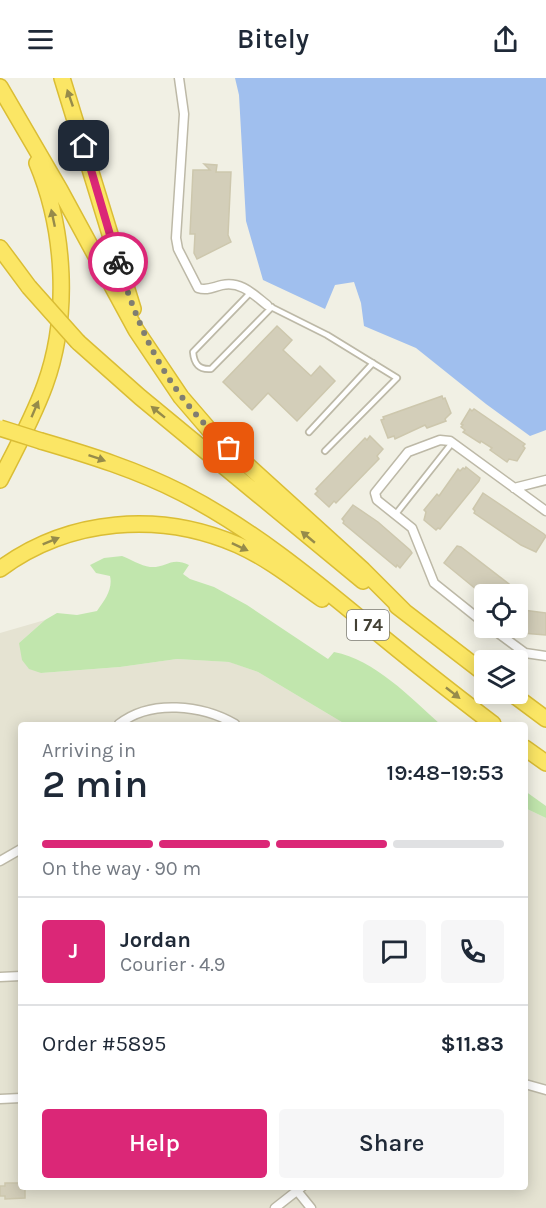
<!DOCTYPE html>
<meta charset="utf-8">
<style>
:root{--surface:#fff;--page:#f6f6f7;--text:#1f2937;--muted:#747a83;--line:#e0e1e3;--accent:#db2777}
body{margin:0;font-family:Karla,sans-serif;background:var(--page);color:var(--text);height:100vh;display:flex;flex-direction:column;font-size:22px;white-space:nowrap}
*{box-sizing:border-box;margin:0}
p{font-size:20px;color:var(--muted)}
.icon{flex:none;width:33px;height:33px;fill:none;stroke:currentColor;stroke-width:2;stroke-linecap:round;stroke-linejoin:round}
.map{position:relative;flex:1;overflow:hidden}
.sheet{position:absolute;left:18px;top:644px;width:510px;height:468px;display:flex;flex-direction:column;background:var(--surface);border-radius:6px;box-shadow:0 3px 15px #0003}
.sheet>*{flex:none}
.fabs{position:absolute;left:474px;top:506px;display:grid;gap:12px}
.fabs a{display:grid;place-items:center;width:54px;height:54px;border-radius:6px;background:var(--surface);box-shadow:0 3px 15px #0003;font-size:30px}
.pin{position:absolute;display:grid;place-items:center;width:51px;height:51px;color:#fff;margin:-26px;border-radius:12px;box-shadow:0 3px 9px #0006}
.courier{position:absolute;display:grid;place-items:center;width:60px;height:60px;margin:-30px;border:4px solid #db2777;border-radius:50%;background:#fff;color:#222;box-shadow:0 2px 8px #0007}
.head em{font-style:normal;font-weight:600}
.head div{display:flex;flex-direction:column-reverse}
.head{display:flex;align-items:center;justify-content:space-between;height:102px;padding:0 24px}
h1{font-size:39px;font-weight:600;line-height:45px}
.bar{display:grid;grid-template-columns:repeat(4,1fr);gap:9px 6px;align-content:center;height:72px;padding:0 24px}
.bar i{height:8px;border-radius:4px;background:var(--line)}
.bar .active{background:var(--accent)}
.bar p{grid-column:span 4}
.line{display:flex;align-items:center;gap:15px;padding:0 24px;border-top:2px solid var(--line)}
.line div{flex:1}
.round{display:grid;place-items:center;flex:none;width:63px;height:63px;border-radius:6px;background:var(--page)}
.action{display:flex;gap:12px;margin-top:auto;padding:12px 24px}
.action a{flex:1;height:69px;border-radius:6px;background:var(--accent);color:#fff;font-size:24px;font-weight:600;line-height:69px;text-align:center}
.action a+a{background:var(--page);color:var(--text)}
header{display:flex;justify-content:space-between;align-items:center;height:78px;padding:0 24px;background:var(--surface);font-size:27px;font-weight:600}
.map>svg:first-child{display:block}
.residential{fill:#e5e3d2}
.green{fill:#c1e6ad}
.water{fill:#a0bfee}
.building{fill:#d3ceb9;stroke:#cdc7ad;stroke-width:1.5}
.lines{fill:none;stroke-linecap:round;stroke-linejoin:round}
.lane-casing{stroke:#bdb9a7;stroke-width:8}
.street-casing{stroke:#bdb9a7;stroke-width:11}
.highway-casing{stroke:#dabd35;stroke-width:18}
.lane{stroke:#fff;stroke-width:4.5}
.street{stroke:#fff;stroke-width:8}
.highway{stroke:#fbe665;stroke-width:15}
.highway-bridge-casing{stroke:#dabd35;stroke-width:18;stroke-linecap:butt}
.highway-bridge{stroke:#fbe665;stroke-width:15}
.oneway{fill:#968b4a}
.done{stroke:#807e72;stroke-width:6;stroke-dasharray:0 10.8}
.route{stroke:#db2777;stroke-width:8}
.labels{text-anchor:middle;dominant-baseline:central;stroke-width:6;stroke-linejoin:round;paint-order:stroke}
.shield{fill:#fff;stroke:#7b7971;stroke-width:1.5}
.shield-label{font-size:18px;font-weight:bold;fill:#434034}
</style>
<header><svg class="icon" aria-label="menu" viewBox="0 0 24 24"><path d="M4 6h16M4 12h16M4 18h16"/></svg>Bitely<svg class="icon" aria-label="share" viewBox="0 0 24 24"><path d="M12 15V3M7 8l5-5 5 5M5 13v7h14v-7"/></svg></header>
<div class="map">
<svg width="546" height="1130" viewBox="0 0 546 1130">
<rect width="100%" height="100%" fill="#f1f0e4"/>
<path class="residential" d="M45 542 19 565 41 595 120 589 177 581 230 584 258 594 345 646H21V1108H525V730L546 740V1130H0V555Z"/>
<path class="green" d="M122 478C130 481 141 488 150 489 167 490 171 478 189 487L183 496 190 501 214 509 247 527 328 581 334 574C375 582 410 619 440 646H345L258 594 229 584 177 581 120 589 41 595 29 591 22 582 19 565 45 542 57 535 77 537 97 533C105 522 113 511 110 498L96 495 90 487 104 480Z
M525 713 546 728V740L525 730Z"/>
<path class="water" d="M235 0H546V352L530 358 486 326 416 270 364 248 361 225 354 204 335 207 325 231 263 202 246 143 239 17Z"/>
<path class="building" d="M204 86 217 87 216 94H231L228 157 231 164 197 181 194 175 195 156H190L193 92H210Z
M277 248 292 262 283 272 311 298 320 288 335 303 297 343 268 315 252 332 223 304Z
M442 318 443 321 445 320 451 335 445 341 446 343 427 350 425 347 395 361 394 358 388 360 381 342 384 341 383 339Z
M470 331 472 333 474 331 525 366 523 368 525 370 517 383 509 381 507 384 490 372 492 370 481 363 480 365 463 354 465 352 461 349 463 347 461 346Z
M370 358 383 371 377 378 379 381 336 425 334 423 329 429 315 416 318 413 316 411 365 360 367 362Z
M466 389 480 400 479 403 440 451 438 450 436 452 424 442 426 434 424 432 437 416 439 418 458 391 460 393 463 390 465 391Z
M483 415 544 456 546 458 536 474 521 467 474 435 475 433 473 431Z
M353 427 378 444 410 472 412 475 400 490 397 487 396 489 343 445 344 443 342 441Z
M457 468 461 469 522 516H482L444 485Z
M523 532 546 535V557L522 555Z
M5 1105H21V1108H25V1120L5 1121V1118H0V1108H5Z"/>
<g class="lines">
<g class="lane-casing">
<path id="lane" d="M251 214 193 274C194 285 198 292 211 291L272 229
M267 227 327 257 397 300 325 373
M309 354 373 285
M395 437 452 365"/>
</g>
<g class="street-casing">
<path id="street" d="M179 0 184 36 176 160 178 171 198 210C207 213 213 209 222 207 241 203 253 216 267 227
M514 410 546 402
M484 545 434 505 412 450 377 422 375 415 408 374 440 362 450 363 546 433
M490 549 525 575 546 578
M119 646C151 621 202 627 235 646
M0 783 21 771
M0 899 21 898
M525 1006 546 1012
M0 1021 21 1020
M294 1109 311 1130
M275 1130 303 1108"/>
</g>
<g class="highway-casing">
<path id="highway" d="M62 0 133 231
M0 9 60 112 136 252 181 319 212 355 363 492 404 533
M0 170 29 209
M78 264 140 319 363 503
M41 363C89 377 137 392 182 415 250 450 309 498 368 547 409 581 451 614 493 646
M0 402C16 371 33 340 45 307 70 238 65 152 37 85
M0 491C69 440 160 433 238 467 269 481 295 502 322 521
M397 528 484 595
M511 615 546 641
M525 670 546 685"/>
</g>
<use href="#lane" class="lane"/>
<use href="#street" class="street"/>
<use href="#highway" class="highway"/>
<g class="highway-bridge-casing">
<path id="highway-bridge" d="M29 209 78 264
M0 350 41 363"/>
</g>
<use href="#highway-bridge" class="highway-bridge"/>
</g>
<defs><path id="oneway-solid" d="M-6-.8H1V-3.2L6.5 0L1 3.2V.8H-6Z" transform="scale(1.5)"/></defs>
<g class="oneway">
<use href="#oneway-solid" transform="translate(70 20) rotate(-109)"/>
<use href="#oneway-solid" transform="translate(53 140) rotate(-102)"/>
<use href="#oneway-solid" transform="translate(35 331) rotate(-67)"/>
<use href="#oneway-solid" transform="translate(158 334) rotate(-141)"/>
<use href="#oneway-solid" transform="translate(97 380) rotate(19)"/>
<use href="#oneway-solid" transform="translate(308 459) rotate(-140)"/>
<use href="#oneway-solid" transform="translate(51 463) rotate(-22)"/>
<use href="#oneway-solid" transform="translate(240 469) rotate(25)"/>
<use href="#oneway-solid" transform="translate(453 615) rotate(38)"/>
</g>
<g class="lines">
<path class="done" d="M118 184C141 260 169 316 229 370"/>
<path class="route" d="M84 68 118 184"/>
</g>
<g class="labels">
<rect class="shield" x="347" y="532" width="42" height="30" rx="4.5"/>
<g class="shield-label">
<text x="368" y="547">I 74</text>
</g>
</g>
</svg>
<div class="fabs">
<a><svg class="icon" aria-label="locate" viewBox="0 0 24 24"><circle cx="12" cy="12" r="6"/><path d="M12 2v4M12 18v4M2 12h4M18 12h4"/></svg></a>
<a><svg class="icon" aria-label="layers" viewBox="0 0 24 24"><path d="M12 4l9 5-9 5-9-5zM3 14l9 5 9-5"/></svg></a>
</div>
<div class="pin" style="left:229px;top:370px;background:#ea580c"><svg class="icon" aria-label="bag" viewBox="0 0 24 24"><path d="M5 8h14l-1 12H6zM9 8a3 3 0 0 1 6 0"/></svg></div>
<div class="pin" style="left:84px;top:68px;background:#1f2937"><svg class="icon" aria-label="home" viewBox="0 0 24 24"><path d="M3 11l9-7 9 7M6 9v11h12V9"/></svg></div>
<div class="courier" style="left:118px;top:184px"><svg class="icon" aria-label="bike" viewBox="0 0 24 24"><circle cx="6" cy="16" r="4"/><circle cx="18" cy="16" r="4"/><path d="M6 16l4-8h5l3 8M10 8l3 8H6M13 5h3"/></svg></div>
<section class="sheet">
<div class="head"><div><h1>2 min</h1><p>Arriving in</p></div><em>19:48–19:53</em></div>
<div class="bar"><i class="active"></i><i class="active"></i><i class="active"></i><i></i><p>On the way · 90 m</p></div>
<div class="line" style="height:108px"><b class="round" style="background:var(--accent);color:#fff">J</b><div><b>Jordan</b><p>Courier · 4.9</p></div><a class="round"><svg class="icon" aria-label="chat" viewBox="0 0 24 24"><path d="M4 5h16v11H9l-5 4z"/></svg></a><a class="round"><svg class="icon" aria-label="phone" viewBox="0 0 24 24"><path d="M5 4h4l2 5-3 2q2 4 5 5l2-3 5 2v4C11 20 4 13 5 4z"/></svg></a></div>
<div class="line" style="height:78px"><div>Order #5895</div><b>$11.83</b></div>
<div class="action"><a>Help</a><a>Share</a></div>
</section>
</div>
